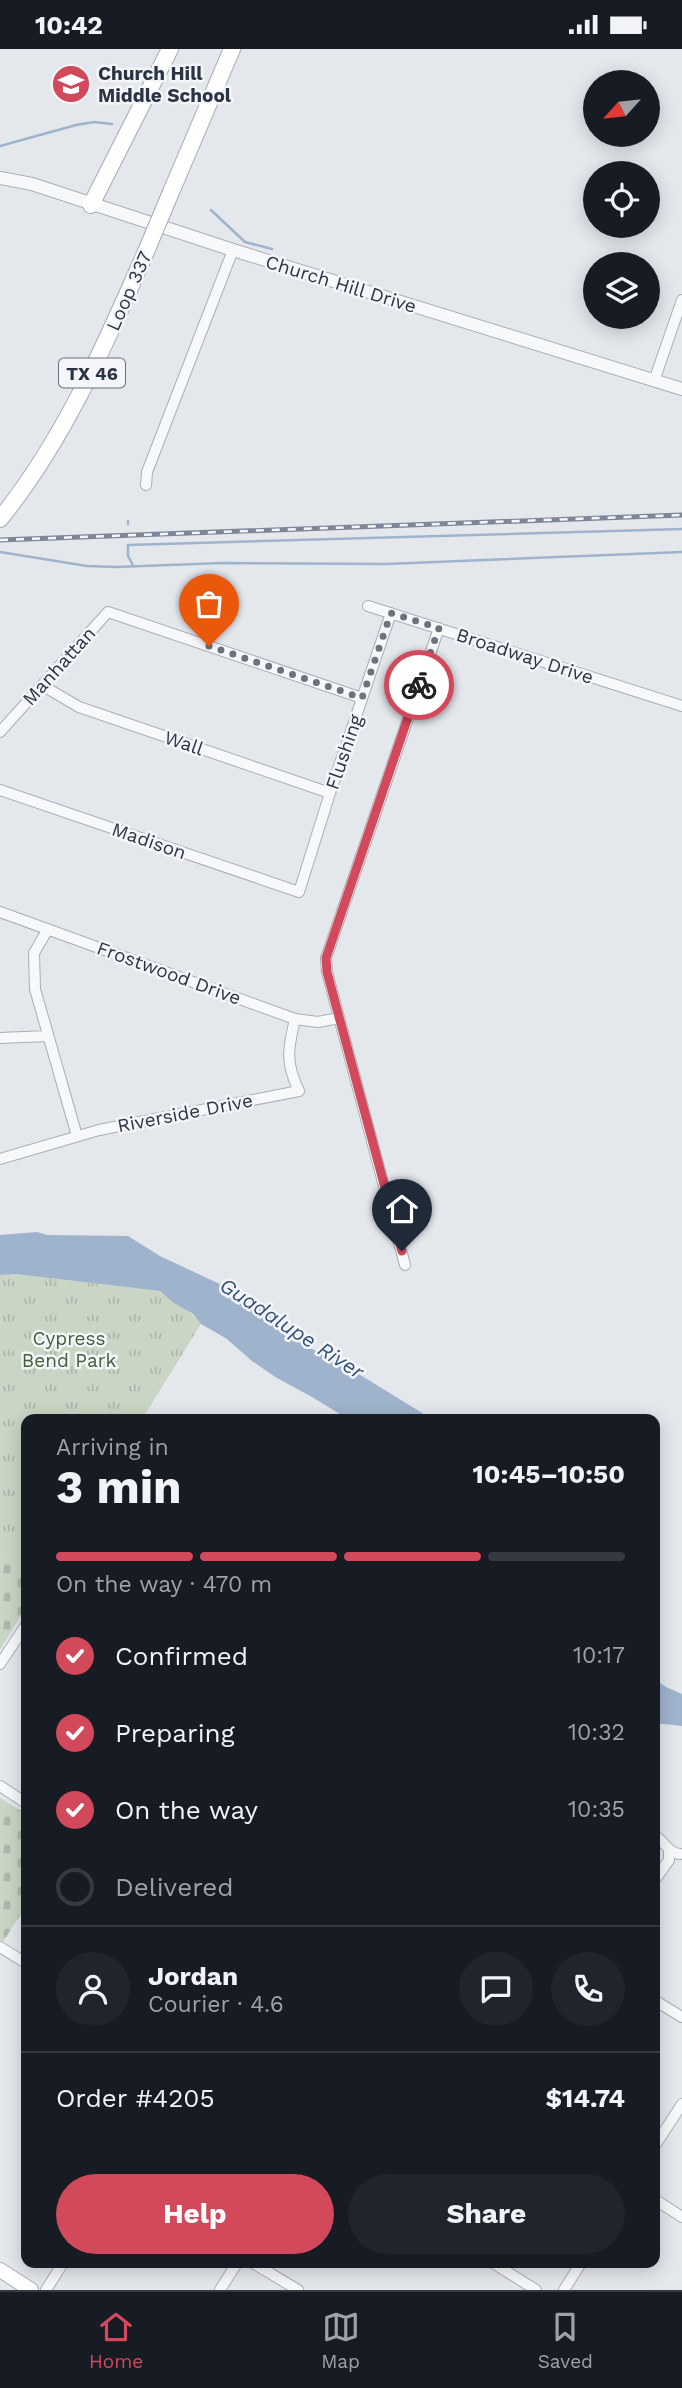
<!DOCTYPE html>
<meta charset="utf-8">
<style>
:root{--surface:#171b24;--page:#20242c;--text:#f1f3f6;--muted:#9ea1a6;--line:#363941;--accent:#d1495b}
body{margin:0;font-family:"Work Sans",sans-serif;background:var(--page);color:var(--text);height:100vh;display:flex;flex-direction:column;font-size:26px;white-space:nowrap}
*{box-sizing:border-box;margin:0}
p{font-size:23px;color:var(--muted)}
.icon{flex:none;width:38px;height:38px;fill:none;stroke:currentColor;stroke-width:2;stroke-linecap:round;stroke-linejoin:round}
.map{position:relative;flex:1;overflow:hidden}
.sheet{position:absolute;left:21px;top:1365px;width:639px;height:854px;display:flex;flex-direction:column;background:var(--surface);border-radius:14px;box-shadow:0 4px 18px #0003}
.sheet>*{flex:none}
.needle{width:46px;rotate:243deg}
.buttons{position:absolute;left:583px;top:21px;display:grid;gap:14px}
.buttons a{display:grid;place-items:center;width:77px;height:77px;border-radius:50%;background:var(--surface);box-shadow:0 4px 18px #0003;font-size:35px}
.pin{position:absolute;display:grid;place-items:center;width:60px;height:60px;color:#fff;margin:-72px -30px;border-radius:50% 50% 50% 0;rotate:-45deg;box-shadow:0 0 7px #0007}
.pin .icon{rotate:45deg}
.courier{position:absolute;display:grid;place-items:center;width:70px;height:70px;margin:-35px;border:5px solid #d1495b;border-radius:50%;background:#fff;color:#222;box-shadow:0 2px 9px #0007}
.head em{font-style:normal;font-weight:700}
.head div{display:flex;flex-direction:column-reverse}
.head{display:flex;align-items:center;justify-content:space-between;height:119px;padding:0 35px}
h1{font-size:46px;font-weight:700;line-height:52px}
.bar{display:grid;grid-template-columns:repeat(4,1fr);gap:10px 7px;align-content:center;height:84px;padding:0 35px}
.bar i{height:9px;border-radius:5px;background:var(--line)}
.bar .active{background:var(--accent)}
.bar p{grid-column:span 4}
.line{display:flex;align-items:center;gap:18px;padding:0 35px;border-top:2px solid var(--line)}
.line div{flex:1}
.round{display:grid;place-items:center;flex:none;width:74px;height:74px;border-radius:37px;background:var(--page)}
ol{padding:0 35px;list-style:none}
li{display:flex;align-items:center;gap:21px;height:77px}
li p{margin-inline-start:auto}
li .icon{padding:7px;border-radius:50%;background:var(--accent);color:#fff;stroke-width:4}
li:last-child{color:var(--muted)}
li i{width:38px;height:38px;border:4px solid var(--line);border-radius:50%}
.cta{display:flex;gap:14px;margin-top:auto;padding:14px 35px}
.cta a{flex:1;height:80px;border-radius:42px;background:var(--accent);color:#fff;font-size:28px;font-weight:700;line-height:80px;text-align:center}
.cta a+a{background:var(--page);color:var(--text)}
.status{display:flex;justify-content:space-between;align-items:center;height:49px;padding:0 35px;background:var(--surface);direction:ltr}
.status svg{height:19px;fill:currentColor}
.menu{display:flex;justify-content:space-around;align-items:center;height:98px;border-top:2px solid var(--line);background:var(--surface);font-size:19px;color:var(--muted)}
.menu a{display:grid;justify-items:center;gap:4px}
.menu .active{color:var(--accent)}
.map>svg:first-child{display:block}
.grass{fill:url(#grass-tufts)}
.cemetery{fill:url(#cemetery-stones)}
.water{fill:#9fb4cc}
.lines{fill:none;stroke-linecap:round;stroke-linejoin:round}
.stream{stroke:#9fb4cc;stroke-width:2.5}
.minor-casing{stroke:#a9aeb7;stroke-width:12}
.tertiary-casing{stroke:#a9aeb7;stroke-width:14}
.secondary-casing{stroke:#a9aeb7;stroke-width:16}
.primary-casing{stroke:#a3abb8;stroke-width:18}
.minor{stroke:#f7f8fa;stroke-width:10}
.tertiary{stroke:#f7f8fa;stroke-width:12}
.secondary{stroke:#fff;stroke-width:14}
.primary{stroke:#fff;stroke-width:16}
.rail-casing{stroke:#7d8696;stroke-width:5}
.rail{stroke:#f4f6f9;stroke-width:2.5;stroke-dasharray:8;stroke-linecap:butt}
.primary-bridge-casing{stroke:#a3abb8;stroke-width:18;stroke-linecap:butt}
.primary-bridge{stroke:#fff;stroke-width:16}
.done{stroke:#6c737f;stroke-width:7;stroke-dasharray:0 12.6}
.route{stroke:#d1495b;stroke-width:9}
.labels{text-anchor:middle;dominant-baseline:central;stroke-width:5;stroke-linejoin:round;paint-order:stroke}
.shield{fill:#f4f6f9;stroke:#676e7b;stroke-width:2}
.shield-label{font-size:18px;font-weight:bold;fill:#2b3445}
.poi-label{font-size:19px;font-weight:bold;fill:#2b3445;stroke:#f4f6f9;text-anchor:start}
.street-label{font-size:19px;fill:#2b3445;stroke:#f4f6f9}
.park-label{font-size:19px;fill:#3f6138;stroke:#f4f6f9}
.water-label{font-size:21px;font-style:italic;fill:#34527a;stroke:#f4f6f9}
</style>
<div class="status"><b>10:42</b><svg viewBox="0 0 49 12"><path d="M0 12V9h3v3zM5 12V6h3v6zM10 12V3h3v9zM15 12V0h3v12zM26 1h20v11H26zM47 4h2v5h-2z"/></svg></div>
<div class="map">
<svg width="682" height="2241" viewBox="0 0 682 2241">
<defs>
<pattern id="grass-tufts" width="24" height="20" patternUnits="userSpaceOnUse" patternTransform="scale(1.75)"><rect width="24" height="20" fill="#c9d6c5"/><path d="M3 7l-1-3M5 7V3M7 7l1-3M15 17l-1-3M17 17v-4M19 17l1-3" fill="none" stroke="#adb8ab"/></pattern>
<pattern id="cemetery-stones" width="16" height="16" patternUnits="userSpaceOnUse" patternTransform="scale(1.75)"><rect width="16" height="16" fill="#c9d6c5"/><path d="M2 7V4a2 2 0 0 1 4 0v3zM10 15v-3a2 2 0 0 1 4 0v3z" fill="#adb8ab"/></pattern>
</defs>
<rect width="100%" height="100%" fill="#e4e7ec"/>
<path class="grass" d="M15 1225 160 1242C173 1254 192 1262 201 1275L142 1370H26V1521L0 1503V1226Z"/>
<path class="cemetery" d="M0 1503 26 1521V1558L0 1601Z
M0 1749 26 1765V1857L3 1893 0 1891Z"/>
<path class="water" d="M37 1183 47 1186 128 1187 160 1207 224 1237 240 1252 265 1261 290 1288 362 1327 432 1370H348L312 1348 277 1329 252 1312 227 1290 201 1275 193 1265 174 1254 160 1242 15 1225 0 1226V1186Z
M654 1630 666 1638 682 1645V1677L655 1674Z"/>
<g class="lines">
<path class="stream" d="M0 97 76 76 94 73 112 75
M211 161 245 193 272 200
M128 472V475
M0 503 87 517 116 518 222 514 386 515 682 503
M134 518 128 507V496L682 480"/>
<g class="minor-casing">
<path id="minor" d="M654 332 682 251
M146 436 147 423 233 201
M368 557 682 657
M45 633 50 641 79 658 330 744
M0 683 108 563 362 649
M0 741 299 843 330 744 391 564
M0 863 295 970 318 973 339 969
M48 880 34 904 35 940 77 1087
M0 989 48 987
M0 1110 99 1081 299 1042C285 1013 288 1000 295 970
M405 1216 327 923 326 909 439 579
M0 1615 26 1576
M0 1737 26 1754
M654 1786C664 1792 668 1804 680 1805
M654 1832 669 1811V1802
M0 1898 26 1914
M654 1951 682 1968
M654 2098 682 2055
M654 2150 682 2168
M253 2214 298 2241
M493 2214 536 2241
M46 2241 63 2214
M220 2241 237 2214
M564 2241 581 2214"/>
</g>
<g class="tertiary-casing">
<path id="tertiary" d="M0 129 32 135 233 201 682 340"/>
</g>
<g class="secondary-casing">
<path id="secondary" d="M0 2221 31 2241"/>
</g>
<g class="primary-casing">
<path id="primary" d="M171 143 232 0
M91 156 170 0
M0 470C64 391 104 298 145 205"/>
</g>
<use href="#minor" class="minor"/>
<use href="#tertiary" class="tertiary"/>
<use href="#secondary" class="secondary"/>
<use href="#primary" class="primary"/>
<g class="rail-casing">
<path id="rail" d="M0 491 682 466"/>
</g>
<use href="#rail" class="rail"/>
<g class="primary-bridge-casing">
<path id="primary-bridge" d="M145 205 171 143"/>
</g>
<use href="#primary-bridge" class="primary-bridge"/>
</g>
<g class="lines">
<path class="done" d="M209 597 362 649 391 564 439 579 419 636"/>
<path class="route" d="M402 1202 327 923 326 909 419 636"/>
</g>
<defs>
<g id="school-disc" transform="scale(2.0125)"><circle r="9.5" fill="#d1495b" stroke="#f4f6f9"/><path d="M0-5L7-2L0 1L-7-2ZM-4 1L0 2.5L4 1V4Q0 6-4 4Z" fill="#fff"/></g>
</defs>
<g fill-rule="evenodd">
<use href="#school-disc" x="71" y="35"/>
</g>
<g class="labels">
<rect class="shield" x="59" y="309.5" width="66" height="29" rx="5"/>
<g class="shield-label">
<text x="92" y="324">TX 46</text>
</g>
<g class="poi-label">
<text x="98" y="24">Church Hill<tspan x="98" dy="22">Middle School</tspan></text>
</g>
<g class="street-label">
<text transform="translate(341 235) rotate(17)">Church Hill Drive</text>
<text transform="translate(129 242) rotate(-66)">Loop 337</text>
<text transform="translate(525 607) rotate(18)">Broadway Drive</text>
<text transform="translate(59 617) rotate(-48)">Manhattan</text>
<text transform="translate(184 694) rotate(19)">Wall</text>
<text transform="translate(344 703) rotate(-71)">Flushing</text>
<text transform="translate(149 792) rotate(19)">Madison</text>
<text transform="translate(169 924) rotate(20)">Frostwood Drive</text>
<text transform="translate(185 1064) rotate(-11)">Riverside Drive</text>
</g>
<g class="park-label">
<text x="69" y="1289">Cypress<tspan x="69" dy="22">Bend Park</tspan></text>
</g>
<g class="water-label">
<text transform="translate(292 1279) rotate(33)">Guadalupe River</text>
</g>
</g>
</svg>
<div class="buttons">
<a><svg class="needle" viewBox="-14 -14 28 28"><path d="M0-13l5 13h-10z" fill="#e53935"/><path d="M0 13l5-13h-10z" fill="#9ea1a6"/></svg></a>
<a><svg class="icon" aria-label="locate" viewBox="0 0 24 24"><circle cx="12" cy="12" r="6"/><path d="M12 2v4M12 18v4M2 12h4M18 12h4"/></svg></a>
<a><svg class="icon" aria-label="layers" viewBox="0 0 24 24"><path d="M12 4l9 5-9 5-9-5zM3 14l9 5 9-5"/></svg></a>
</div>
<div class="pin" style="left:209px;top:597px;background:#ea580c"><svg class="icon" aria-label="bag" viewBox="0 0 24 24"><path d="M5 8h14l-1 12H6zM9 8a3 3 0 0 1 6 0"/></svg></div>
<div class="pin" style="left:402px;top:1202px;background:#1f2937"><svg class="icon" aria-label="home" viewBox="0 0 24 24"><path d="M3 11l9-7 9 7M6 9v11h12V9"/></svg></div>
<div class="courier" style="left:419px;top:636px"><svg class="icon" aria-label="bike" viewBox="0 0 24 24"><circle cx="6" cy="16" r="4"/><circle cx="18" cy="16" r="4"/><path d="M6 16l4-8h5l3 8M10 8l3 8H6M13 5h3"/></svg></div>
<section class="sheet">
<div class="head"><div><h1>3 min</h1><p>Arriving in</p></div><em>10:45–10:50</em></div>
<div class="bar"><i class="active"></i><i class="active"></i><i class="active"></i><i></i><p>On the way · 470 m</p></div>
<ol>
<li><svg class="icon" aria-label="check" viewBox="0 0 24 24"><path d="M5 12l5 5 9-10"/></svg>Confirmed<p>10:17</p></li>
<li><svg class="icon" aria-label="check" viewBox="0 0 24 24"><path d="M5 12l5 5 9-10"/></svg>Preparing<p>10:32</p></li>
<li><svg class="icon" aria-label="check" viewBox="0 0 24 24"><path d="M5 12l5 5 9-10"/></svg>On the way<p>10:35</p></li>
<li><i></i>Delivered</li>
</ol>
<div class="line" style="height:126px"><a class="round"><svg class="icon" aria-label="person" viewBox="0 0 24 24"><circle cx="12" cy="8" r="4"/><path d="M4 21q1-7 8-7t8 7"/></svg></a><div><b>Jordan</b><p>Courier · 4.6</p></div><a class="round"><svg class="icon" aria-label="chat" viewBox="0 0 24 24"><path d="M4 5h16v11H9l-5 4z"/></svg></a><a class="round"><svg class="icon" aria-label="phone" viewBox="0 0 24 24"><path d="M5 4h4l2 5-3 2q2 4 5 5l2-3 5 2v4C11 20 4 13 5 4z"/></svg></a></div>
<div class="line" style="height:91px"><div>Order #4205</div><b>$14.74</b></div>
<div class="cta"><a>Help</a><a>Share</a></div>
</section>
</div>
<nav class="menu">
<a class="active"><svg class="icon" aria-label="home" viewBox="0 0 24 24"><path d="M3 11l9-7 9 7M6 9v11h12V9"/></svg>Home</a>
<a><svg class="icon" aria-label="map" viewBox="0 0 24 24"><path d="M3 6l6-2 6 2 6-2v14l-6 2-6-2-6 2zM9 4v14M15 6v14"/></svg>Map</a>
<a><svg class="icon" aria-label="saved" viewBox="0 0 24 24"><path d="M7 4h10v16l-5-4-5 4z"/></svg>Saved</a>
</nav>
